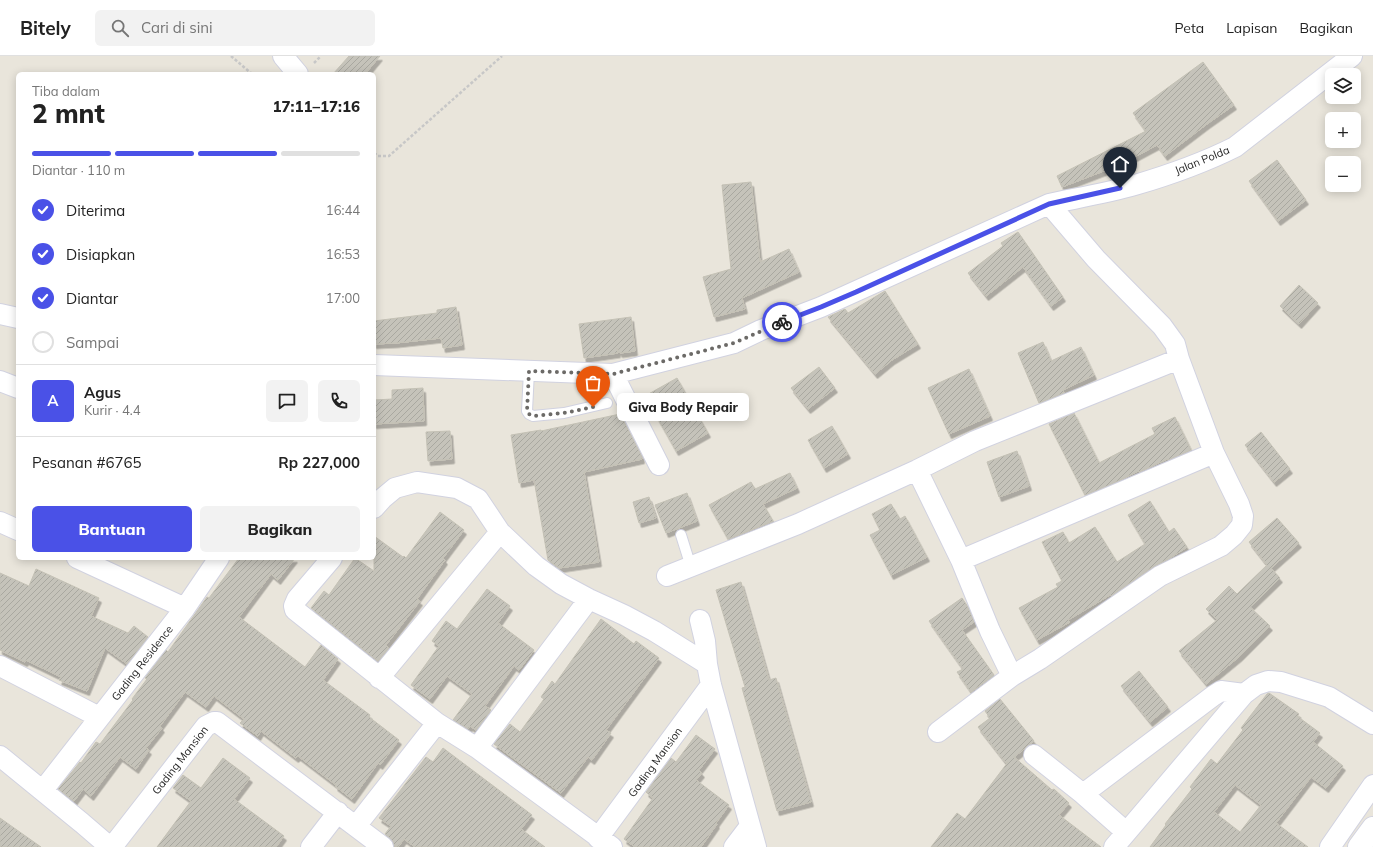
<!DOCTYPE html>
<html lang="id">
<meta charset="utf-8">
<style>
:root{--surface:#fff;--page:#f2f2f2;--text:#222;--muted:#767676;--line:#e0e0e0;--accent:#4a51e7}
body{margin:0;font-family:Mulish,sans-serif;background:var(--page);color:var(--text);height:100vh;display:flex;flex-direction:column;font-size:15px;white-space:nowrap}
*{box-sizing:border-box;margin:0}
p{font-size:13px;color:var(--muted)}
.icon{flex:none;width:22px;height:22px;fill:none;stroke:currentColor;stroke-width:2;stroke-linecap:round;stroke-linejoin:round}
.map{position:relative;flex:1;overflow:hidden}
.panel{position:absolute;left:16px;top:16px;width:360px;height:488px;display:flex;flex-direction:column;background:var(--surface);border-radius:6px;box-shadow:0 2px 10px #0003}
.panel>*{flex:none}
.buttons{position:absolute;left:1325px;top:12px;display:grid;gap:8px}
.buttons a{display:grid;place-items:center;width:36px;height:36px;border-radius:6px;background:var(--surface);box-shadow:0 2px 10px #0003;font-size:20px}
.pin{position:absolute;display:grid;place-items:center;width:34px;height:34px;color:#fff;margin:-41px -17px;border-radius:50% 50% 50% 0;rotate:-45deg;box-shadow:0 0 4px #0007}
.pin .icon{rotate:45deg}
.courier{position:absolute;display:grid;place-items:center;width:40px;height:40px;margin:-20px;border:3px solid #4a51e7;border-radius:50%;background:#fff;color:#222;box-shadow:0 1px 5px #0007}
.bubble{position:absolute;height:28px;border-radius:6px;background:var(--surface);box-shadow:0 2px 10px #0003;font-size:13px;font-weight:800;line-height:28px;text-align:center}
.overview em{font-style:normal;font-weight:800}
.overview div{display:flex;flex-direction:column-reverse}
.overview{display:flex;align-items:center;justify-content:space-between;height:68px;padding:0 16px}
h1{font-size:26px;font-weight:800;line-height:30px}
.bar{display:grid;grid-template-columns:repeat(4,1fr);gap:6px 4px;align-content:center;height:48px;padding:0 16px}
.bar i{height:5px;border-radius:3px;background:var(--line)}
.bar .selected{background:var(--accent)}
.bar p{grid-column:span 4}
.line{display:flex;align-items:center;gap:10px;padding:0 16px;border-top:1px solid var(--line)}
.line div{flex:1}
.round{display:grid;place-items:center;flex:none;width:42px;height:42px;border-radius:6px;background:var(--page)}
ol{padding:0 16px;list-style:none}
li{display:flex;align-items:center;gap:12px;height:44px}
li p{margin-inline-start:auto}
li .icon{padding:4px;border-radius:50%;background:var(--accent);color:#fff;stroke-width:4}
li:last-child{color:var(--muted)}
li i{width:22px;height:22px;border:2px solid var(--line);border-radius:50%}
.button{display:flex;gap:8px;margin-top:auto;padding:8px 16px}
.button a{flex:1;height:46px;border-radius:6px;background:var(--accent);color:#fff;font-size:16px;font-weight:800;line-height:46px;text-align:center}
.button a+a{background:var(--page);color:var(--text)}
header{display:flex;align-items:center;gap:24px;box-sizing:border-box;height:56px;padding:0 20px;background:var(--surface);border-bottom:1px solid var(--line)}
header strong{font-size:19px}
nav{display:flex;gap:22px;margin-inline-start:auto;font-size:14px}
.search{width:280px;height:36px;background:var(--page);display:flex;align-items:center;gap:10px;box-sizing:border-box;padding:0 14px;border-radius:6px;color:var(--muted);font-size:15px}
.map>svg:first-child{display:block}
.building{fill:url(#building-hatch);stroke:#c4c1b5;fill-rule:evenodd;filter:url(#shadow)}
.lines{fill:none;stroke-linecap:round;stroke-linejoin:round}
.lane-casing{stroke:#d1d2e0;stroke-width:12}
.street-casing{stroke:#d1d2e0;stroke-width:22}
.secondary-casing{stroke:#d1d2e0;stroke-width:24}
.path{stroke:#c7c7c7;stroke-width:2.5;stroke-dasharray:3 2;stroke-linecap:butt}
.lane{stroke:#fff;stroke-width:10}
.street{stroke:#fff;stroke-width:20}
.secondary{stroke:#fff;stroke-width:22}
.done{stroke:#6c6a67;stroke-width:4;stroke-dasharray:0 7.2}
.route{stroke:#4a51e7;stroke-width:5}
.labels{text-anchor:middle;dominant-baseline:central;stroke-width:3;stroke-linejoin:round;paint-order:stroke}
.street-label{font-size:11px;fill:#282828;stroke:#fff}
</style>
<header>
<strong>Bitely</strong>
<div class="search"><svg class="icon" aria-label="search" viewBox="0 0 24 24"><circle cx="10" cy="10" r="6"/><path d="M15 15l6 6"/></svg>Cari di sini</div>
<nav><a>Peta</a><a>Lapisan</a><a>Bagikan</a></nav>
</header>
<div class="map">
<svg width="1373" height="791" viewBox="0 0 1373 791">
<defs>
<pattern id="building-hatch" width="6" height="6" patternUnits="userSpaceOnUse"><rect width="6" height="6" fill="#c5c3ba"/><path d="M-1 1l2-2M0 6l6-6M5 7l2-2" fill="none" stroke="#a9a8a0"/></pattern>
<filter id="shadow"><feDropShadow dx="2.5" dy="4.5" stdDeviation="0" flood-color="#0004"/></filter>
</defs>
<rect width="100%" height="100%" fill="#e9e5db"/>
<path class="building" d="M349 0H380L365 18H333Z
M1203 6 1234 49 1207 68 1165 100 1157 89 1114 112V111L1062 131 1057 120 1146 75 1133 57Z
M1277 104 1306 144 1278 165 1249 125Z
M751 126 760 206 789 193 799 216 742 242 745 253 714 261 703 221 731 213 722 129Z
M1018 176 1063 241 1051 250 1023 211 986 240 968 217 1003 190 1001 187Z
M1299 229 1318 247 1299 268 1280 250Z
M885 235 918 288 892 304 875 318 828 261 845 253 848 257Z
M456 251 462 289 443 292 441 282 396 287 374 288V265L437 257V254Z
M631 261 635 295 620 297 617 292 618 297 584 302 579 268Z
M1043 286 1051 305 1081 291 1094 319 1063 334 1064 337 1039 347 1018 297Z
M819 311 835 332 808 353 791 332Z
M969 313 990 360 949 378 928 332Z
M677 322 708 377 676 395 645 340Z
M423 332 424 365 374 368V344L392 343V334Z
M1074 357 1099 407 1155 378 1152 372 1175 361 1191 394 1168 404 1167 403 1139 416 1138 415 1112 428 1085 439 1049 368Z
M620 358 641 398 642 403 584 416 599 506 559 512 548 504 534 424 519 427 511 379 541 374V375Z
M832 370 848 398 824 412 808 384Z
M450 375 452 403 428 405 426 376Z
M1261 376 1290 413 1274 426 1245 389Z
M1017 395 1029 430 999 441 987 406Z
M790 417 797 432 763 448 773 465 728 483 709 449 751 426 755 433Z
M687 437 697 465 666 477 655 449Z
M649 441 656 462 639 467 633 446Z
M1150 445 1169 476 1174 472 1187 491 1170 502 1154 510 1111 540 1110 539 1068 564 1070 566 1037 584 1019 552 1058 531 1056 528 1062 525 1042 486 1063 476 1069 487 1095 471 1117 506 1145 488 1128 459Z
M891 448 900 463 905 460 927 501 891 519 870 479 880 474 872 458Z
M440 456 464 474 443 502 445 504 417 543 420 545 386 589 389 592 378 605 311 552 324 535 329 539 355 502 374 515V480L403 501 404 500 406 502Z
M1277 462 1299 487 1271 512 1280 522 1250 551 1270 570 1240 600 1206 628 1179 595 1217 564 1206 553 1229 530 1237 538 1267 509 1249 486Z
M239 502H295L278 524 271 518 239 561 305 611 321 589 338 603 323 624 370 659 369 661 399 684 380 709 378 707 352 743 335 730 336 729 298 700 296 702 261 675 258 680 240 667 244 663 214 640 206 651 185 636 160 670 162 672 146 692 149 694 136 713 120 701 91 740 83 733 74 745 58 733 80 706 81 707 96 686 100 688 133 644 132 643 147 623 145 622 166 594 168 596 207 541 209 542Z
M36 513 99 542 91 560 128 577 134 570 148 581 127 608 105 592 87 635 59 624 61 621 26 604 25 606 0 594V517L29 530Z
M741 526 769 624 776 622 811 746 777 755 742 632 745 631 716 534Z
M487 533 510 550 498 567 534 594 519 614 514 610 485 650 491 654 476 674 470 670 468 673 453 664 472 638 447 620 430 643 411 629 439 590 432 585 446 565 457 573Z
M962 542 968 551 974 566 962 574 994 619 971 636 957 616 963 613 929 565Z
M601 563 634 588 636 585 659 602 606 674 611 677 592 704 588 701 561 737 494 688 510 668 520 676 544 643 541 641 552 625 555 628Z
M1139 615 1168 651 1150 666 1121 630Z
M1269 637 1299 658 1297 660 1320 677 1313 686 1343 710 1326 732 1311 721 1276 767 1308 791H1150L1166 769 1165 768 1192 733 1190 731 1211 703 1217 708 1243 674 1241 672 1267 638ZM1235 729 1261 749 1240 776 1214 756Z
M1000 643 1034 685 1014 701 1052 734 1054 733 1069 747 1059 759 1101 791H931L957 757 965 763 1008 706 1006 707 978 671 990 662 985 655Z
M696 679 715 693 699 714 702 717 696 724 729 749 716 767 717 768 701 791H635L624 783 653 742 646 736 671 702 676 706Z
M443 692 532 759 521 773 545 791H415L404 783 398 791H394L393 786 385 778 391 770 379 762 426 701 433 706Z
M223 702 250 722 234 743 284 780 276 791H157L191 745 173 732 183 719 201 732Z
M0 762 41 791H0Z"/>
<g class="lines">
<g class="lane-casing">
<path id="lane" d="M529 315 527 355 529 358 533 360 564 357 607 347
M681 479 691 511"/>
</g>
<g class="street-casing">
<path id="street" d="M283 0 298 18
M1049 148C1077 142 1107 137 1135 129 1169 119 1203 107 1235 91L1352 0
M0 258 18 262
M374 309 613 318 734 287 761 274 821 251 1049 148 1096 203 1162 270 1175 288 1179 303 975 385 917 414 798 468 667 520
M613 318 659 409
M0 325 18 332
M917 414 961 504 990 575 1012 620 1040 603 1160 520 1221 490 1234 479 1242 469 1243 460 1239 448 1214 397 1179 303
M374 452 383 442 395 432 417 426 457 432 478 443 500 476 536 510 561 528 589 543 624 559 654 575 707 608 711 629 756 791
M0 466 18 474
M77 502 185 552
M332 502 297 543 294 550 295 554 437 667 477 692 612 791
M961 504 1214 397
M700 564 705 585 707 608
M0 610 99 661
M379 622 500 476
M938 676 1012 620
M477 692 589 543
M1034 699 1083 738 1126 776
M0 700 82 767 110 791
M43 734 185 552 219 502
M1083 738 1213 640 1221 635 1244 638
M356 770 437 667
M598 782 711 629
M112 791 206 670 214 666H217L383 791
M311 791 338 756
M734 791 750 770
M1114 791 1244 638 1256 629 1268 625 1281 626 1329 641 1373 668
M1330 791 1373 729"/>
</g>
<g class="secondary-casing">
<path id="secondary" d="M1359 791 1373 772"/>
</g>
<path class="path" d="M231 0 252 18
M314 7 321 0
M374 97 378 100H389L502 0"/>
<use href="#lane" class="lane"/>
<use href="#street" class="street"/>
<use href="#secondary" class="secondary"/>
</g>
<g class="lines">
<path class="done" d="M593 351 564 357 533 360 529 358 527 355 529 315 613 318 734 287 782 266"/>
<path class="route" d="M782 266 821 251 856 236 1049 148 1120 132"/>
</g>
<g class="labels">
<g class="street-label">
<text transform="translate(1202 104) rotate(-22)">Jalan Polda</text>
<text transform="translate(142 607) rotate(-52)">Gading Residence</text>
<text transform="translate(180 704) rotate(-52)">Gading Mansion</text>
<text transform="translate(655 706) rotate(-54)">Gading Mansion</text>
</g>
</g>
</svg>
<div class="buttons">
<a><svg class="icon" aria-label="layers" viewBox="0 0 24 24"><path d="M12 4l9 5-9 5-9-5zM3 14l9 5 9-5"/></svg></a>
<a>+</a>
<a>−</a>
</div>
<div class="pin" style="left:593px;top:351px;background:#ea580c"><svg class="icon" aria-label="bag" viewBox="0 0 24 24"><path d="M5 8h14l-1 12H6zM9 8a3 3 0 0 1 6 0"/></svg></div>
<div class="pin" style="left:1120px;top:132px;background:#1f2937"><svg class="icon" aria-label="home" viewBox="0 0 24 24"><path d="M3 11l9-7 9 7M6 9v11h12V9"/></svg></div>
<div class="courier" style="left:782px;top:266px"><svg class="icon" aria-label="bike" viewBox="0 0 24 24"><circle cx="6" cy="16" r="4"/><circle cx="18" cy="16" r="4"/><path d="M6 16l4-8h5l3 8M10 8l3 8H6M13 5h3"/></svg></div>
<div class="bubble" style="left:617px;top:337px;width:132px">Giva Body Repair</div>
<section class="panel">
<div class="overview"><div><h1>2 mnt</h1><p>Tiba dalam</p></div><em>17:11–17:16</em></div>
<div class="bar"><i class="selected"></i><i class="selected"></i><i class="selected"></i><i></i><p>Diantar · 110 m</p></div>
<ol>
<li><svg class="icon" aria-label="check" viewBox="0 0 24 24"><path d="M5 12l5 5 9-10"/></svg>Diterima<p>16:44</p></li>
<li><svg class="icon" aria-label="check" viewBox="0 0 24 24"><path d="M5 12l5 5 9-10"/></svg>Disiapkan<p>16:53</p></li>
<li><svg class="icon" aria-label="check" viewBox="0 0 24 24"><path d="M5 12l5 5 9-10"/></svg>Diantar<p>17:00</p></li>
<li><i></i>Sampai</li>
</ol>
<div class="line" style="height:72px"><b class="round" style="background:var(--accent);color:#fff">A</b><div><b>Agus</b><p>Kurir · 4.4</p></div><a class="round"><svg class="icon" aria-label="chat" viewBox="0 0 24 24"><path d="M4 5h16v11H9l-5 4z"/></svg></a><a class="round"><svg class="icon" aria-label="phone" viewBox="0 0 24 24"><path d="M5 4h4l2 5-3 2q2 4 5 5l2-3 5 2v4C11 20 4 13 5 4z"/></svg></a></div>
<div class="line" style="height:52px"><div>Pesanan #6765</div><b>Rp 227,000</b></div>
<div class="button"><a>Bantuan</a><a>Bagikan</a></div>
</section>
</div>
